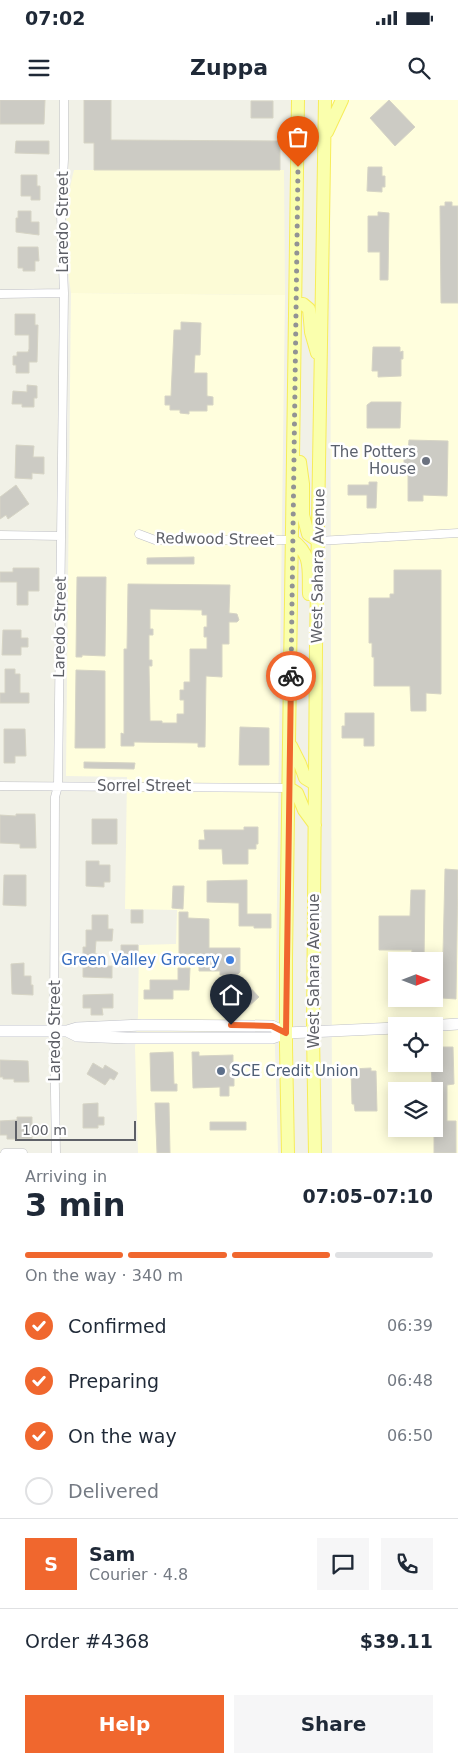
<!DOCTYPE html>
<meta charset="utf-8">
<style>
:root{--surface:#fff;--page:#f6f6f7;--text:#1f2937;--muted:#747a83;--line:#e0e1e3;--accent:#f0672e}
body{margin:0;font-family:"DejaVu Sans",sans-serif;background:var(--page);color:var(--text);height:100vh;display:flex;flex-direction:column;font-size:19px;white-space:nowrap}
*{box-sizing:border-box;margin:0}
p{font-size:16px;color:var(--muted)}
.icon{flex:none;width:28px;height:28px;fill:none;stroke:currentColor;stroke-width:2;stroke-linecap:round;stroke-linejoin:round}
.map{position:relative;height:1053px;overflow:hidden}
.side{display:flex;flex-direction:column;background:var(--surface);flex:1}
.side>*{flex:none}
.needle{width:32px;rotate:90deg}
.buttons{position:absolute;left:388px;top:852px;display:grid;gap:10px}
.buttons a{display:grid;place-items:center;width:55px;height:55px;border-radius:0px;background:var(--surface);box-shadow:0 2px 12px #0003;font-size:25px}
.scale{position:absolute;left:15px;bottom:12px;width:121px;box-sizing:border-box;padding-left:5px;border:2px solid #5e6067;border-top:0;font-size:14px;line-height:18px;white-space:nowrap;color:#5e6067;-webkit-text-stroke:4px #fff;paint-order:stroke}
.pin{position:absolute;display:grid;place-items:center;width:42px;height:42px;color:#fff;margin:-51px -21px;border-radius:50% 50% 50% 0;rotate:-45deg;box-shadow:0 0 5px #0007}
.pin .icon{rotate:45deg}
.courier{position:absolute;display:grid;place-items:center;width:50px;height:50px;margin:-25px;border:4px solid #f0672e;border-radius:50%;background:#fff;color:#222;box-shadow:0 1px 6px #0007}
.summary em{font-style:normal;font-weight:600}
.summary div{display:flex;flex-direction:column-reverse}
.summary{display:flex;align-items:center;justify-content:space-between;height:85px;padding:0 25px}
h1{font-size:32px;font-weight:600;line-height:38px}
.bar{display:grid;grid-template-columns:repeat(4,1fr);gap:8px 5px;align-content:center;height:60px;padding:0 25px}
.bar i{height:6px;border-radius:4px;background:var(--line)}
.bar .on{background:var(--accent)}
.bar p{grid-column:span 4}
.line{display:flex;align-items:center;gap:12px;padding:0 25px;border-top:1px solid var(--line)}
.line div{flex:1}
.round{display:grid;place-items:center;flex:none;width:52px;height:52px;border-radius:0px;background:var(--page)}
ol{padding:0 25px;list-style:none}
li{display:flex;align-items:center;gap:15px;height:55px}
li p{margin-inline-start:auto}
li .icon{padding:5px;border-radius:50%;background:var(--accent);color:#fff;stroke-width:4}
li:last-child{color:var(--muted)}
li i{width:28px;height:28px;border:2px solid var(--line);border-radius:50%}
.cta{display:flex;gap:10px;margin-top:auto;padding:10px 25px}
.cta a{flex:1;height:58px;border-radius:0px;background:var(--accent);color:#fff;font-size:20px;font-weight:600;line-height:58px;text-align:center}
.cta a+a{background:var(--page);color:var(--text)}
.status{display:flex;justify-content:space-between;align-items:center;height:35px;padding:0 25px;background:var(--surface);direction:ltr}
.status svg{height:14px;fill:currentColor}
header{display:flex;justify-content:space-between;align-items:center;height:65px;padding:0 25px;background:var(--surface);font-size:22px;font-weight:600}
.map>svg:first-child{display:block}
.commercial{fill:#fffedd;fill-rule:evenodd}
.sand{fill:#fcfbd6}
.building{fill:#cccbc4;stroke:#d6d4c5;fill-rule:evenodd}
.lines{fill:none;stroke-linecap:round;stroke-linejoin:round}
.street-casing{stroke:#bebfc5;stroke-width:9}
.secondary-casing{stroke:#bfc0c8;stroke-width:12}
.primary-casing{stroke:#f7ed5a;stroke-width:14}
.street{stroke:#fff;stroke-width:8}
.secondary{stroke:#fff;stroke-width:11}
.primary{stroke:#faffad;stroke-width:12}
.done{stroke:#919394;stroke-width:5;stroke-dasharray:0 9}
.route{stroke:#f0672e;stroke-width:6}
.worship-dot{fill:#6b7280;stroke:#fff;stroke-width:2}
.shop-dot{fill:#3f7fe0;stroke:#fff;stroke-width:2}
.service-dot{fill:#5c6f8a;stroke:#fff;stroke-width:2}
.labels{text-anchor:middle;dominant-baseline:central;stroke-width:5;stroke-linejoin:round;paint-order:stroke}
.street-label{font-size:15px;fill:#5e6067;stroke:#fff}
.worship-label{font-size:15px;fill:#5b616d;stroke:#fff;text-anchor:end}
.shop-label{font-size:15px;fill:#366cbe;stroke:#fff;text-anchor:end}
.service-label{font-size:15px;fill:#4e5e75;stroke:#fff;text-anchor:start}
</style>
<div class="status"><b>07:02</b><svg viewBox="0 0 49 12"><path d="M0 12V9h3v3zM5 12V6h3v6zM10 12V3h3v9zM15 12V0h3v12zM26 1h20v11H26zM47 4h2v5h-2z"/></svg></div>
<header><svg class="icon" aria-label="menu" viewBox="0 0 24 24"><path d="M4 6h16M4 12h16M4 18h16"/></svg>Zuppa<svg class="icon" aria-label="search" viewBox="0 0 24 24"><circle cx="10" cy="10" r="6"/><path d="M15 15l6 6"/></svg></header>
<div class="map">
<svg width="458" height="1053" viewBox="0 0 458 1053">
<rect width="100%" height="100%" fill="#f1f1e7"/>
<path class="commercial" d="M330 0H458V1053H332ZM396 861H434V899H396ZM396 926H434V964H396ZM396 991H434V1029H396Z
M71 193 285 195 275 949 278 1053H138L135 947 138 916 139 845 176 844 177 810 125 809 127 677 66 676Z"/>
<path class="sand" d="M74 70H284L285 195 71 193C65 151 63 111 74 70Z"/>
<path class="building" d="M0 0H45L44 24H0Z
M84 0H111V40L280 41V70H94V43H84Z
M389 0 415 27 395 46 370 18Z
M251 1H273V18H251Z
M16 41H49V54L15 53Z
M368 67H382V76H385V87H382V92L367 91Z
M21 75H37V86H40V100H31V96H21Z
M445 102H452V106H458V203H441L440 106H445Z
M18 111H31V122H39V135L16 132V118H18Z
M378 112 389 113 388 180H380V152H368V116H378Z
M18 147H38L39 161H35V171H23V168H18Z
M15 214H35V225H38L37 262H29V273H16V265H13V256H17V252H28L29 249V235H15Z
M181 222 201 223 200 255H195L194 273H207V296L213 297V305H207V311H189V314L180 313V310H170V305H165V296H171L174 230H181Z
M373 247H400V252L403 251V259H401V276L378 277V271H372Z
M27 285 37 286V298H34V307H22V304H12L13 291 27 292Z
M371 302H401L400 328H367V305Z
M409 340 448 341 447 396 423 395V401H408V371H404V351H408Z
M16 345 34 346 33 357H44V374L32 373V379L15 378Z
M369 382H377L376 408H367V395H348V385H369Z
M16 385 29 404 8 419 6 415 0 419V397Z
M194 457V464H147V458Z
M13 468H39V491H28V505H17V482H0V472H13Z
M394 470H441V594L426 593V611H411L410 586H374V557H372V543H369V498H390V494H394Z
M77 477H106L105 556 82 555V557H76Z
M128 484 230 485 229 513 237 514 239 520 237 522H229V544H222V577L206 576 205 647H198V643L134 642V646H121V633L124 634V549H127ZM150 509 202 510V515H207V527H204V537H207V549H190V582H184V590H180V600H184V614H177V623H162V621H150L149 566H152V560H149V535H153V529H150Z
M3 530H21V538H28V547H21V555H2Z
M5 569H15V574H20V593H29V603H0V593H5Z
M76 570 105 571V648H75Z
M345 613H374V646H364V638H342V626H345Z
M240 627 269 628V665H239Z
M4 629H25L26 656H15V663H4Z
M84 662 135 663 134 669 84 668Z
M16 714H35L36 748H20V744L0 743V715L16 716Z
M92 719H117V744H92Z
M244 727H258V744H256V749H248V764H223L222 749H199V740H205L204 730H244Z
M86 761H99V765H110V782H104V787L86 786Z
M445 769 458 770 456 899 442 898Z
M4 775H26V806L3 805Z
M247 780V814H271V828H254V826H239V803L207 802V781Z
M173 786H184L183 809 172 808Z
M411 790H425L424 861H411L412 850H379V816H410Z
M131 810H143V823H131Z
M179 812H188V818L209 819V848H240V872L237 875H220V871H199V854H179Z
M92 815H108V829H113L112 841H96L95 854H102V866H112V878L83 877V847H86V830H92Z
M121 845H138V858H121Z
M24 863V876H31V885H33V895L12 894 11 864Z
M178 868H190L189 890H173V899H144V890H150V880H178Z
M246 883 259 897 248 907 236 893Z
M113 894V908H102L103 915H91V908H83V895Z
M434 947H453L454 984 447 985V1021H456V1053H434V991H418L432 982 431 964H434Z
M173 952 174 984H177V991H151L150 953Z
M192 952H199V956L233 955V964H237V974H234V986H229V996H220V987L193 988Z
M0 960 28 961 29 982H14V979H3V977H0Z
M93 963 103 969 105 965 118 973 114 980 110 978 105 985 87 974Z
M371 968V971H376L377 1011H355L354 1004H352L351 969Z
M98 1003V1017H104V1025H98V1028H83V1004Z
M155 1003H169L170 1053H157Z
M17 1017H32V1039H7V1035H0V1021L17 1020Z
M210 1022H246V1030H210Z"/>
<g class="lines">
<g class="street-casing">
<path id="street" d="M0 194 64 193
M139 434 155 440H292
M0 435 61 436
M318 441 458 433
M0 686 289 688
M5 1053H23
M56 1053 54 931 55 697 58 686 64 193 61 115 64 59V0"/>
</g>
<g class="secondary-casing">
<path id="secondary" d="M428 926 458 924
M0 931H67L77 928 142 925 272 926 286 933
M67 931 77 936 127 938H272L286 933 396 928"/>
</g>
<g class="primary-casing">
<path id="primary" d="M327 32 342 0
M296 205 303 204 309 209 311 232 317 253
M300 362 303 384V415L308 434 318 441
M292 440C313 455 308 471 309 494
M291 646 300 664 305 678 315 684
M289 688 297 693 304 710 315 725
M288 1053 286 947V858L298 0
M315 1053 313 933 316 547 325 0"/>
</g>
<use href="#street" class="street"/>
<use href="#secondary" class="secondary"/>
<use href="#primary" class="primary"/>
</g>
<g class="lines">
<path class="done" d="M291 576 298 67"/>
<path class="route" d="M231 925 272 926 286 933 291 576"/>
</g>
<circle class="worship-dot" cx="426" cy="361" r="5"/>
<circle class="shop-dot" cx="230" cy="860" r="5"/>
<circle class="service-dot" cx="221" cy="971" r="5"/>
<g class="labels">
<g class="street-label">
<text transform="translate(63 122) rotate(-90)">Laredo Street</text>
<text transform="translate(215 439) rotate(1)">Redwood Street</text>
<text transform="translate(318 466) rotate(-89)">West Sahara Avenue</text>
<text transform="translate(60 527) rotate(-89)">Laredo Street</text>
<text x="144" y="686">Sorrel Street</text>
<text transform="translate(314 871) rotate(-90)">West Sahara Avenue</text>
<text transform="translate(55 931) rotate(-90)">Laredo Street</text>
</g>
<g class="worship-label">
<text x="416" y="352">The Potters<tspan x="416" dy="17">House</tspan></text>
</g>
<g class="shop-label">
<text x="220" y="860">Green Valley Grocery</text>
</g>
<g class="service-label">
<text x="231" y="971">SCE Credit Union</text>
</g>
</g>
</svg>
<div class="buttons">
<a><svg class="needle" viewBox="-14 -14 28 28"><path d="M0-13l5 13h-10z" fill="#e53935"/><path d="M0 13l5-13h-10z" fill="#747a83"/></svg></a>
<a><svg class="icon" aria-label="locate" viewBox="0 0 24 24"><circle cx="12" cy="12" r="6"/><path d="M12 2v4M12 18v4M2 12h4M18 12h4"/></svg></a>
<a><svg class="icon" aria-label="layers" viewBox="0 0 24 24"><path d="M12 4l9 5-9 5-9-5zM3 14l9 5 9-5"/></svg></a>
</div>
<div class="scale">100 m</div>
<div class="pin" style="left:298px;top:67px;background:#ea580c"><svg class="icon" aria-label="bag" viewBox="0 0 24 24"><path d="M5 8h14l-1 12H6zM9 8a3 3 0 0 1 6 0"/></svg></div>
<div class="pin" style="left:231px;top:925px;background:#1f2937"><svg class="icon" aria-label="home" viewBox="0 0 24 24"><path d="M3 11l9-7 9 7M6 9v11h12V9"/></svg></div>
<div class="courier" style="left:291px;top:576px"><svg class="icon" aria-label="bike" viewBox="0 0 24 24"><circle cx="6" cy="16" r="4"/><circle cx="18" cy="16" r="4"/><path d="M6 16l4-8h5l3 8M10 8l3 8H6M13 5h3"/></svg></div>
</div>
<section class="side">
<div class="summary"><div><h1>3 min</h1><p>Arriving in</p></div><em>07:05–07:10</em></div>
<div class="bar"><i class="on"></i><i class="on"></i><i class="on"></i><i></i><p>On the way · 340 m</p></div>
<ol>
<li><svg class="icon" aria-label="check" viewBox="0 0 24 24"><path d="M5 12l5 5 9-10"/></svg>Confirmed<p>06:39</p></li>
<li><svg class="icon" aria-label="check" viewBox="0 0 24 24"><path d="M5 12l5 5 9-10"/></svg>Preparing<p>06:48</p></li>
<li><svg class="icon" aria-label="check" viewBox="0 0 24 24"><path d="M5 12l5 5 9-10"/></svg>On the way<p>06:50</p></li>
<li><i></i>Delivered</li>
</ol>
<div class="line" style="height:90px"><b class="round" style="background:var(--accent);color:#fff">S</b><div><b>Sam</b><p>Courier · 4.8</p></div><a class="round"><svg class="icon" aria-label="chat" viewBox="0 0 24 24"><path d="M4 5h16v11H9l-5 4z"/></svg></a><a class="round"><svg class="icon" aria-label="phone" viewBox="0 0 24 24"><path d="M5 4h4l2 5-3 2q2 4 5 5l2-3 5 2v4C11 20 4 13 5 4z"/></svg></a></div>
<div class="line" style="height:65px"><div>Order #4368</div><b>$39.11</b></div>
<div class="cta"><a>Help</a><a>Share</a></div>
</section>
